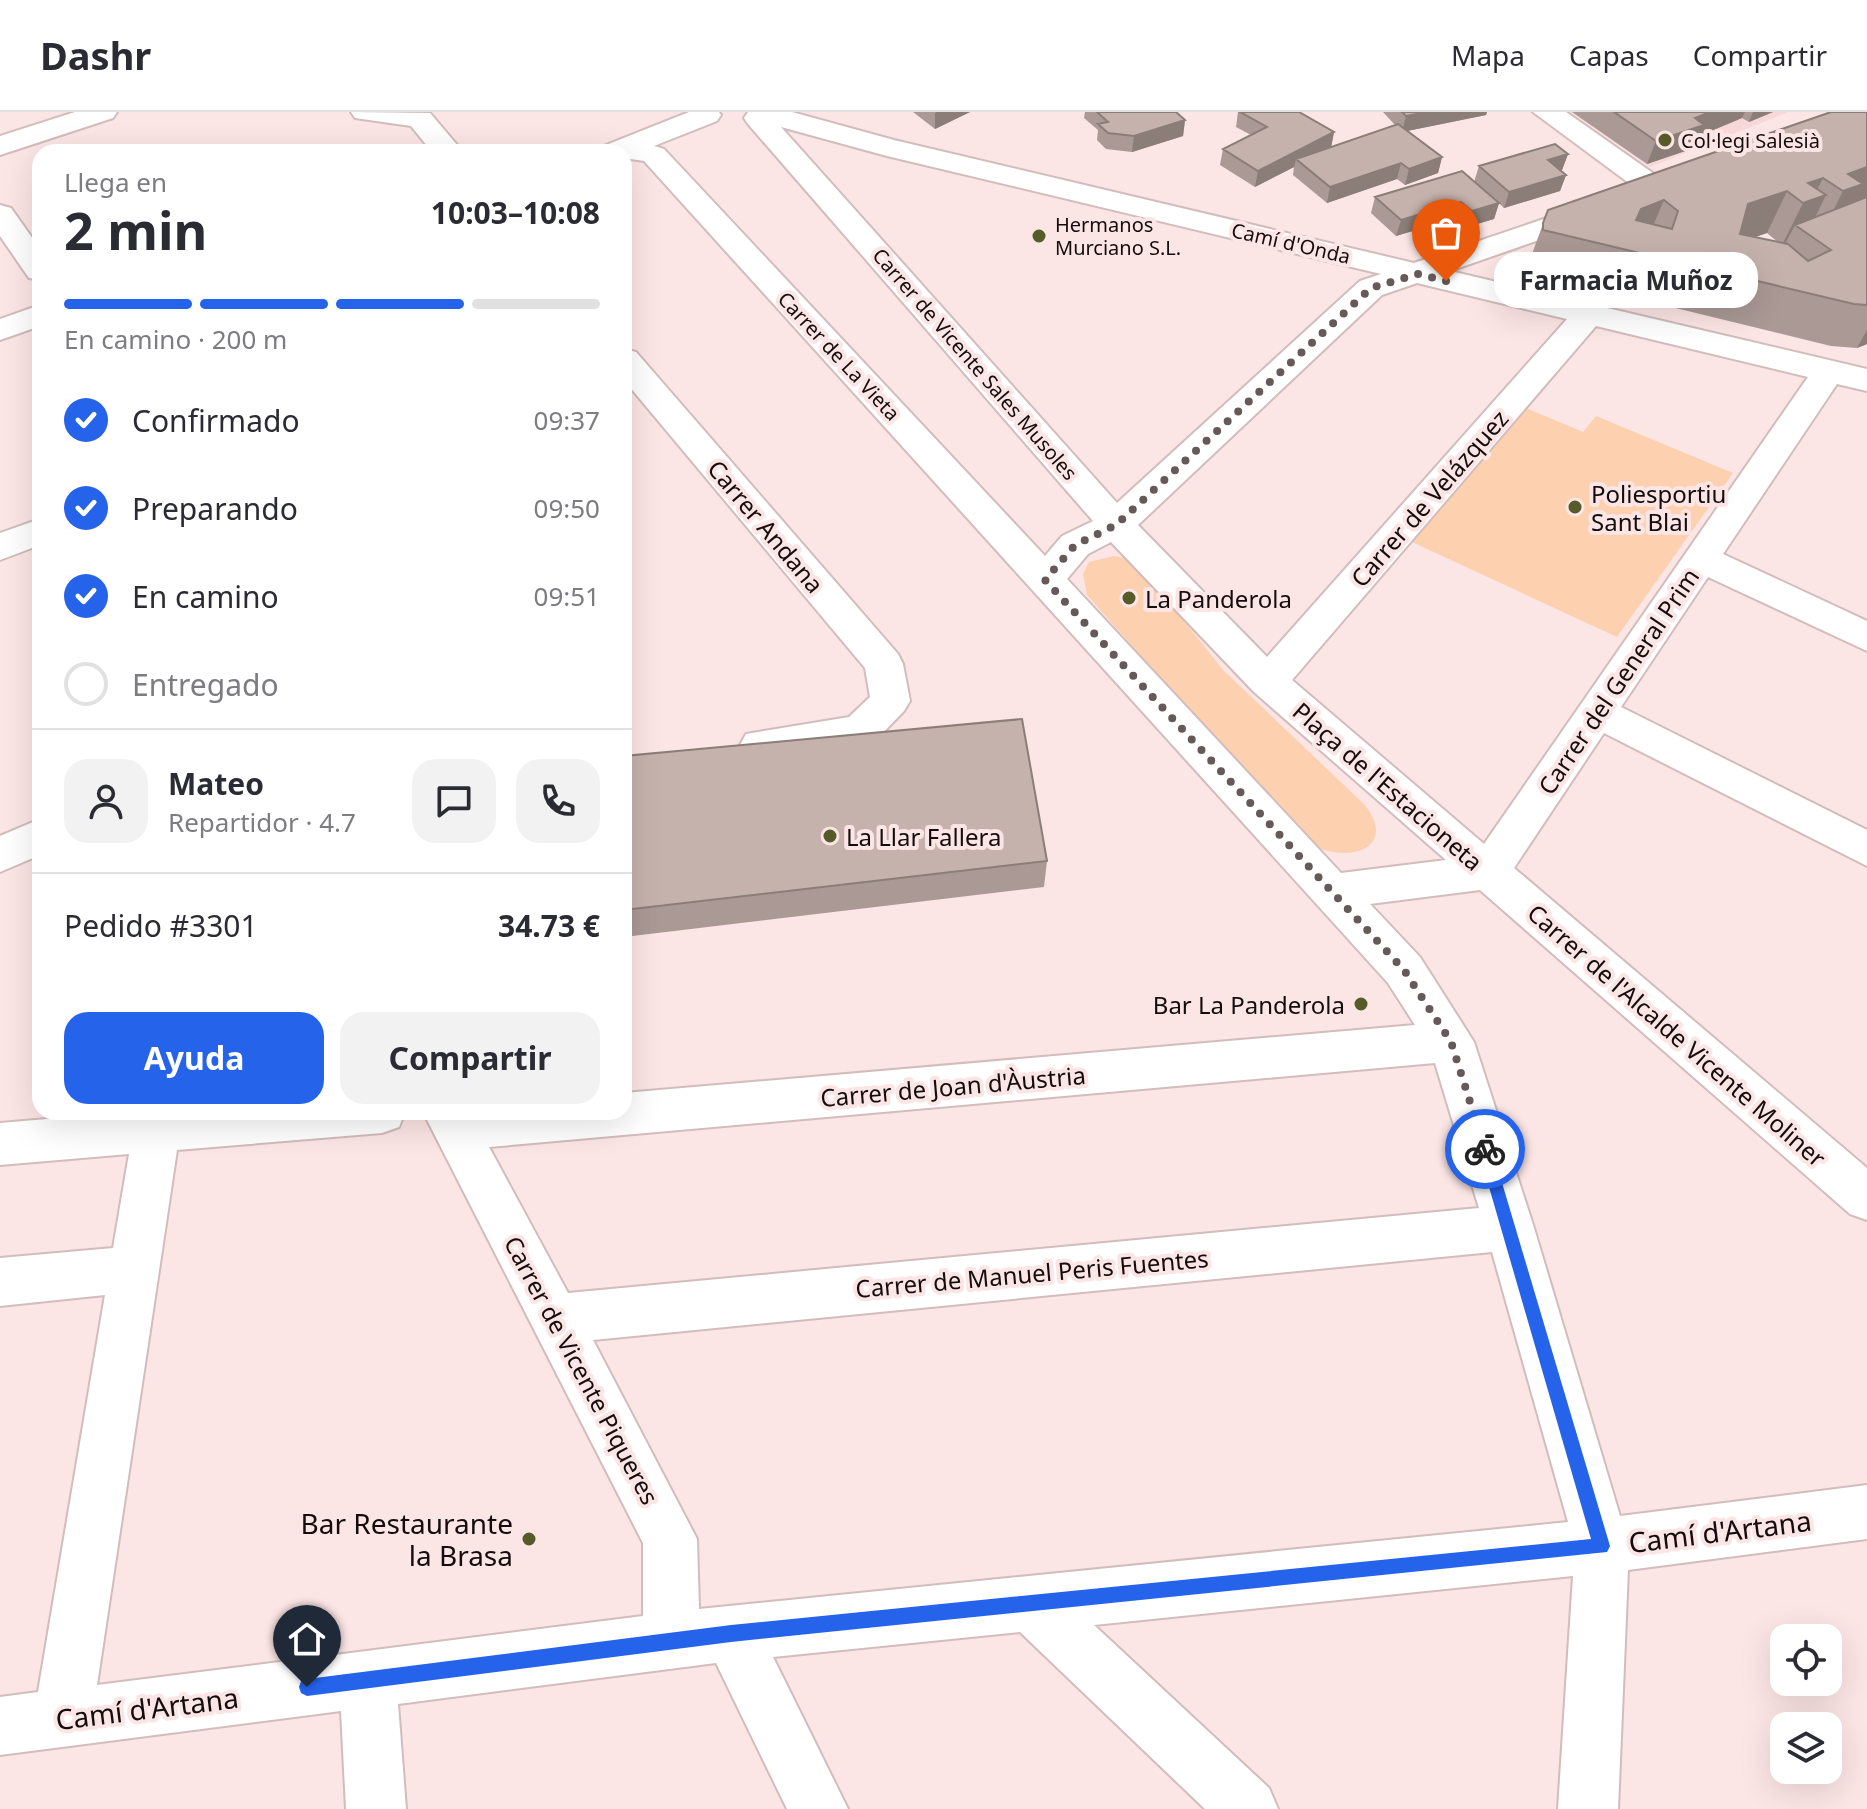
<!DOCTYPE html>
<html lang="es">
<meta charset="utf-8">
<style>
:root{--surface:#fff;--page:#f2f2f3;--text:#2b2b33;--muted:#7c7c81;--line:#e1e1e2;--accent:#2563eb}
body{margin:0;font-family:"Noto Sans",sans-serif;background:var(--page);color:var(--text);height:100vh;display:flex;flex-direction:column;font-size:30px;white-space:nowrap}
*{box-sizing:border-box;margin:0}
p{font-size:26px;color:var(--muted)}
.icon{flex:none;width:44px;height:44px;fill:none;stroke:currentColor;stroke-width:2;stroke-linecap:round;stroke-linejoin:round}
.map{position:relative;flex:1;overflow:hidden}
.panel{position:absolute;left:32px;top:32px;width:600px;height:976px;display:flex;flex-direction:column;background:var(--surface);border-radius:24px;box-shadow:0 8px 32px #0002}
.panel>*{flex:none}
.tools{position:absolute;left:1770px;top:1512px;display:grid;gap:16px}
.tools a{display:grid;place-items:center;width:72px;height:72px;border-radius:16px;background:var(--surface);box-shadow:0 8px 32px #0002;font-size:40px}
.pin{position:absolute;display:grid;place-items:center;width:68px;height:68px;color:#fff;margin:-82px -34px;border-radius:50% 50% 50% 0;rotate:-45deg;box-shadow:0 0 8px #0007}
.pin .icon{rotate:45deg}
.courier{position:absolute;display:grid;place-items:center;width:80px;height:80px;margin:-40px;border:6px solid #2563eb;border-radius:50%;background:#fff;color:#222;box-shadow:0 2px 10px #0007}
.bubble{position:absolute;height:56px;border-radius:24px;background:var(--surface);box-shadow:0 8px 32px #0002;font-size:26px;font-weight:700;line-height:56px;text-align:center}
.overview em{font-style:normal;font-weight:700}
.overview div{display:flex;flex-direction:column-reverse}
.overview{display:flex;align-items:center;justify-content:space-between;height:136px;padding:0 32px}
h1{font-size:52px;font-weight:700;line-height:60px}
.bar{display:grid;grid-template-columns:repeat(4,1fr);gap:12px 8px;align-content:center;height:96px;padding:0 32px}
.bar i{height:10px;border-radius:6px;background:var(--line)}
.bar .active{background:var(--accent)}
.bar p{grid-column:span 4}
.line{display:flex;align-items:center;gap:20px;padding:0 32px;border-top:2px solid var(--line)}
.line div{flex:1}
.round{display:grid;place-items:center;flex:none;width:84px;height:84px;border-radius:24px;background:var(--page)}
ol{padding:0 32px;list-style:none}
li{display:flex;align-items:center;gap:24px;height:88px}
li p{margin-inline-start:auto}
li .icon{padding:8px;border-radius:50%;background:var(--accent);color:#fff;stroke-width:4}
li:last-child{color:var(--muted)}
li i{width:44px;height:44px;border:4px solid var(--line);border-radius:50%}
.cta{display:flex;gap:16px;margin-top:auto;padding:16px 32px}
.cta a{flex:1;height:92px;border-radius:24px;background:var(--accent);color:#fff;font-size:32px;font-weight:700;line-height:92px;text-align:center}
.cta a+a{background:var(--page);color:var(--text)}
header{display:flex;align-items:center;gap:48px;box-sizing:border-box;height:112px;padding:0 40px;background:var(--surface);border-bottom:2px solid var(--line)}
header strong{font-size:38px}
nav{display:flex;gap:44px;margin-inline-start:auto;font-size:28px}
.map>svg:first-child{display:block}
.built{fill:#f7d7d7}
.green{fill:#fdd0b0}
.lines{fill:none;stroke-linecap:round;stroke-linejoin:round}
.minor-casing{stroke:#d2bcbc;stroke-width:4}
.minor{fill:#fff;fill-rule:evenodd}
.wall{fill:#aa9994;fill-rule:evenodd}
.shaded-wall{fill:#8b7d78}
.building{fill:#c6b2ac;stroke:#8b7d78;stroke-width:2;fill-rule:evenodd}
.route{fill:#2563eb}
.done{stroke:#655959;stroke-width:8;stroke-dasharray:0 14.4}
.poi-dot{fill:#555c2a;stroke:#fce5e5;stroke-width:3}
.labels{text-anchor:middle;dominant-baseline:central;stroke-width:8;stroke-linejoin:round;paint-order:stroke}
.far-poi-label{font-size:20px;fill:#140d0d;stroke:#fce5e5;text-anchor:start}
.far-street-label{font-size:20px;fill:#140d0d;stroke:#fce5e5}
.poi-label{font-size:24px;fill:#140d0d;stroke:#fce5e5;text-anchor:start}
.street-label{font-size:24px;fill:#140d0d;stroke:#fce5e5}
.near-poi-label{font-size:28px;fill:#140d0d;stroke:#fce5e5;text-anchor:end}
.near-street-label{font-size:28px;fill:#140d0d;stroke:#fce5e5}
</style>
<header>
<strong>Dashr</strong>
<nav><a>Mapa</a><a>Capas</a><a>Compartir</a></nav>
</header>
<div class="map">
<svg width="1867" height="1697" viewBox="0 0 1867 1697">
<rect width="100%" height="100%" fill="#fce5e5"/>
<path class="built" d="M1571 0H1788L1650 55Z"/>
<path class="green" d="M1526 296 1583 320 1596 304 1733 361 1617 525 1412 430Z
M1114 444 1135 448 1224 559 1364 692C1403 740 1337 757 1300 724L1087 483 1083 462 1089 450Z"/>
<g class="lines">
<g class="minor-casing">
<path id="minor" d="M75 0H117L113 6 0 43V24Z
M351 0 430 1 463 40H432L411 14 355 6Z
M689 0H719L721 3 717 9 654 34 664 37 1045 444 1062 424 1093 409 748 12 744 6 748 0H792L894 28 1414 151 1597 89 1608 92 1612 98 1608 104 1450 159 1867 257V279L1837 272 1723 442 1867 509V539L1708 465 1621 595 1867 718V754L1604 621 1514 756 1867 1056V1108L1850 1102 1480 778 1370 792 1420 845 1474 930 1534 1116 1620 1404 1867 1373V1427L1628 1458 1618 1697H1558L1573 1464 1094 1513 1269 1676 1278 1697H1205L1020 1520 773 1545 848 1697H787L716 1551 398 1592 406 1697H346L341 1599 0 1643V1585L38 1580 105 1183 0 1194V1146L113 1136 129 1042 0 1053V1011L129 1000H405L399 1015 382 1021 177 1038 97 1573 643 1504V1431L423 1000H624V981L1415 913 1388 871 644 49 624 46V40L601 39 606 33ZM781 15 887 44 1381 162 1360 169 1117 391ZM1417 171 1567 207 1267 545 1138 413 1382 183ZM1596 214 1808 265 1484 732 1292 568ZM1111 430 1254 580 1446 748 1341 761 1067 467 1088 442ZM1435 951 1479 1096 568 1181 489 1035ZM1492 1140 1568 1410 699 1497 697 1427 593 1228Z
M1533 0H1566L1667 71 1671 77 1667 83 1656 86 1645 83Z
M0 93 11 96 40 137V168L29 166 0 124Z
M40 193V214L0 228V207Z
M624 237 636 240 898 542 903 552 910 589 904 599 874 630 760 648 746 644 740 633 746 622 849 605 870 585 865 556 624 268Z
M40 407V433L0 448V421Z
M40 707V743L0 760V724Z"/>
</g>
<use href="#minor" class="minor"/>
</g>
<path class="wall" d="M913 0H970L935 17Z
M1085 0H1176L1185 8 1183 24 1132 40 1106 37 1097 28 1098 18 1084 6Z
M1238 0H1299L1334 20 1331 35 1395 13 1383 0H1487L1486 3 1407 19 1442 45 1438 61 1405 73 1397 67 1327 91 1293 63 1294 55 1255 75 1220 53 1223 37 1251 23 1236 15Z
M1572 0H1773L1749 10 1742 6 1699 24 1694 36 1647 52Z
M1867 0V232L1857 236 1831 234 1528 160V153L1548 98ZM1767 121 1779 131 1755 125Z
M1568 42 1562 58 1561 59 1566 63 1560 79 1504 96 1499 91 1494 107 1467 115 1456 106 1396 124 1371 101 1375 85 1474 70 1479 54Z
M624 644 1047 749 1044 775 624 825Z"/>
<path class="shaded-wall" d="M937 0H970L935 17V1Z
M1427 0H1487L1486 3 1402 20 1406 4Z
M1710 0H1745L1742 6 1699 24 1694 36 1647 52 1656 29 1695 6Z
M1753 0H1773L1749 10Z
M1185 8 1183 24 1132 40 1134 24Z
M1334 20 1331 36 1296 47 1294 55 1255 75 1258 59Z
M1568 42 1562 58 1542 64 1548 48Z
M1442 45 1438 61 1405 73 1409 57Z
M1401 51 1397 67 1327 91 1330 75Z
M1867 55V89L1822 121 1843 79 1848 62Z
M1566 63 1560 79 1504 96 1509 80Z
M1823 66 1812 88 1826 83 1807 122 1795 113 1785 132 1782 133 1803 91 1808 71Z
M1787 79 1767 121 1729 134 1748 92Z
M1664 88 1646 130 1625 139 1641 97Z
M1461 90 1456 106 1396 124 1401 108Z
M1499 91 1494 107 1467 115 1472 99Z
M1867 218V232L1857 236Z"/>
<path class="building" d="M1097 0H1176L1185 8 1134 24 1108 21 1098 12 1108 10Z
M1240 0H1299L1334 20 1258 59 1223 37 1267 15Z
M1402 0H1427L1406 4Z
M1614 0H1710L1695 6 1704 13 1656 29Z
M1831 0H1867V55L1848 62 1863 72 1843 79 1823 66 1808 71 1826 83 1803 91 1787 79 1748 92 1740 122 1788 132 1808 149 1831 138 1795 113 1867 85V193L1854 192 1543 118V111L1548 98ZM1664 88 1678 99 1672 117 1636 108 1641 97Z
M1398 12 1442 45 1409 57 1401 51 1330 75 1296 47Z
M1555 32 1568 42 1548 48 1566 63 1509 80 1479 54Z
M1462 59 1499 91 1472 99 1461 90 1401 108 1375 85Z
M1022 607 1047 749 624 798V644Z"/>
<path class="route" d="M1485 1030 1492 1037 1610 1434 1607 1440 731 1530 307 1584 301 1581 299 1575 301 1569 307 1567 731 1513 1591 1427 1478 1037Z"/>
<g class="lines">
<path class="done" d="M1446 169 1418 162 1371 176 1116 413 1075 433 1045 468 1404 858 1451 930 1485 1037"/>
</g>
<g class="poi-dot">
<circle cx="1665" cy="28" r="8"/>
<circle cx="1039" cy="124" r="8"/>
<circle cx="1575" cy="395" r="8"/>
<circle cx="1129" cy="486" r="8"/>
<circle cx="830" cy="724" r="8"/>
<circle cx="1361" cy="892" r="8"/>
<circle cx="529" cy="1427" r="8"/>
</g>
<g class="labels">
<g class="far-poi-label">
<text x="1681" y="28">Col·legi Salesià</text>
<text x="1055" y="112">Hermanos<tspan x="1055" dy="23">Murciano S.L.</tspan></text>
</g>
<g class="far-street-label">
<text transform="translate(1291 131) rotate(13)">Camí d'Onda</text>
<text transform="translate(839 244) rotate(47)">Carrer de La Vieta</text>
<text transform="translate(975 252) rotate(49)">Carrer de Vicente Sales Musoles</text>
</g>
<g class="poi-label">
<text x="1591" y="381">Poliesportiu<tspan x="1591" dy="28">Sant Blai</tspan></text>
<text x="1145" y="486">La Panderola</text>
<text x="846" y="724">La Llar Fallera</text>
<text x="1345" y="892" text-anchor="end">Bar La Panderola</text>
</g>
<g class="street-label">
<text transform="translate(1429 386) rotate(-49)">Carrer de Velázquez</text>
<text transform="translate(766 414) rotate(50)">Carrer Andana</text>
<text transform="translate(1618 569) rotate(-56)">Carrer del General Prim</text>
<text transform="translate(1388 674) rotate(41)">Plaça de l'Estacioneta</text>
<text transform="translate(1677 923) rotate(41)">Carrer de l'Alcalde Vicente Moliner</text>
<text transform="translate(953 974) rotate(-5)">Carrer de Joan d'Àustria</text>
<text transform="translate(1032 1161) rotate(-5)">Carrer de Manuel Peris Fuentes</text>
<text transform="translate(582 1258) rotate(62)">Carrer de Vicente Piqueres</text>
</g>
<g class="near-poi-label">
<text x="513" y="1411">Bar Restaurante<tspan x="513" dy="32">la Brasa</tspan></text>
</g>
<g class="near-street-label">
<text transform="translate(1720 1419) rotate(-7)">Camí d'Artana</text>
<text transform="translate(147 1596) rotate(-7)">Camí d'Artana</text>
</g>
</g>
</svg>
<div class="tools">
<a><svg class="icon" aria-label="locate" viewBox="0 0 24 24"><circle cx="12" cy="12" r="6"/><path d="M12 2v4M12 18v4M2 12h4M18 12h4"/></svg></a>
<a><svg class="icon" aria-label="layers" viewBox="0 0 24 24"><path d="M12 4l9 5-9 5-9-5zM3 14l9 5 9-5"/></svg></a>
</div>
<div class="pin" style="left:1446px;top:169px;background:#ea580c"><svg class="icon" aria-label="bag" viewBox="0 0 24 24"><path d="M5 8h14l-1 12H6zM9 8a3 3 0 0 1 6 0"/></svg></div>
<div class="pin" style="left:307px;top:1575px;background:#1f2937"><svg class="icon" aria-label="home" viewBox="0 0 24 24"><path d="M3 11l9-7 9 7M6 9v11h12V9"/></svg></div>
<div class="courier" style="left:1485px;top:1037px"><svg class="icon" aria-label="bike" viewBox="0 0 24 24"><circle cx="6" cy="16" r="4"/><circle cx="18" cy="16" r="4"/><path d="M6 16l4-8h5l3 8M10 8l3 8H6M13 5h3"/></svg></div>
<div class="bubble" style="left:1494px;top:140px;width:264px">Farmacia Muñoz</div>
<section class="panel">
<div class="overview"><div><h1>2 min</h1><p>Llega en</p></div><em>10:03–10:08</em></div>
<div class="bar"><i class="active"></i><i class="active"></i><i class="active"></i><i></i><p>En camino · 200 m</p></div>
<ol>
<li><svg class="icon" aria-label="check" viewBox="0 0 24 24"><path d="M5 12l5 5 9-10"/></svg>Confirmado<p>09:37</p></li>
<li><svg class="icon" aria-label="check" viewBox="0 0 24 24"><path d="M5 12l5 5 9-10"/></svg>Preparando<p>09:50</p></li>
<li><svg class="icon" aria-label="check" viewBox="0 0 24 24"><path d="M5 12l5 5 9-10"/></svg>En camino<p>09:51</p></li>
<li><i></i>Entregado</li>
</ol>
<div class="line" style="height:144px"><a class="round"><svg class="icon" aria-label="person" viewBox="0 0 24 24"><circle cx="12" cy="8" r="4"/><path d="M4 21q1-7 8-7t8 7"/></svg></a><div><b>Mateo</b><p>Repartidor · 4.7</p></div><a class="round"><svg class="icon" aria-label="chat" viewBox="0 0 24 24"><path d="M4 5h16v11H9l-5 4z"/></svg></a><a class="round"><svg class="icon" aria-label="phone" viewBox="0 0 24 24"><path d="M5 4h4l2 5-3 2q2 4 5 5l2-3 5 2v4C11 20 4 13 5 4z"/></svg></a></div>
<div class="line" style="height:104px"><div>Pedido #3301</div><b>34.73 €</b></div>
<div class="cta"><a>Ayuda</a><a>Compartir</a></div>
</section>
</div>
